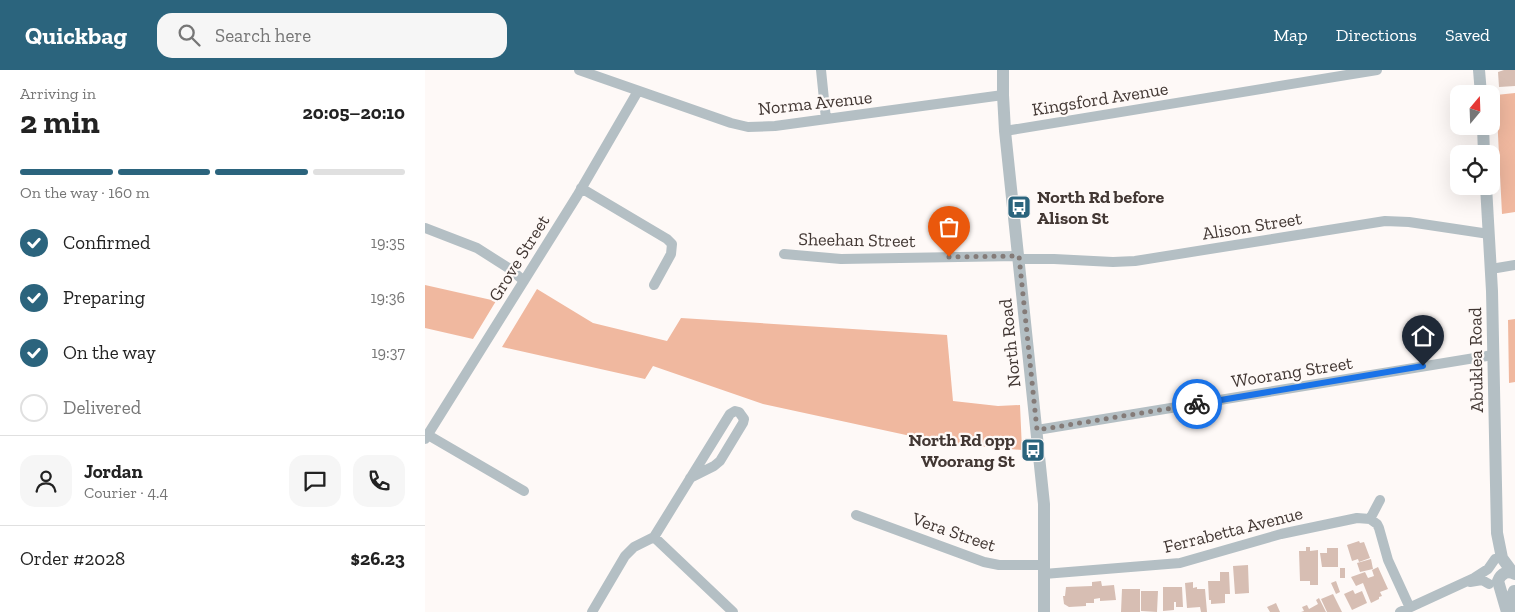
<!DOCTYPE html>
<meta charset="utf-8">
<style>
:root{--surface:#fff;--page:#f6f6f6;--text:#222;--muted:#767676;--line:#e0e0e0;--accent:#2b647d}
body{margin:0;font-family:"Zilla Slab",serif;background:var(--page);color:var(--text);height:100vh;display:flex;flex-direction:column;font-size:19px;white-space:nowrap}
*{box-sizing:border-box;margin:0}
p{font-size:16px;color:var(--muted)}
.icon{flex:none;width:28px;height:28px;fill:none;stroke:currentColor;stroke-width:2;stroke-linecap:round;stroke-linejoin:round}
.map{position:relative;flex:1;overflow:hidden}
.drawer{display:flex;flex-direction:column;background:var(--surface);width:425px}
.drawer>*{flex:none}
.needle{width:32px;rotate:19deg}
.fabs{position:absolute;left:1025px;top:15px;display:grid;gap:10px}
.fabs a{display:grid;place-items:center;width:50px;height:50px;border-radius:10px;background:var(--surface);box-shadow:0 5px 20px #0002;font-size:25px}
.pin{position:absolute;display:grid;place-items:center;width:42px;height:42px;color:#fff;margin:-51px -21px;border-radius:50% 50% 50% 0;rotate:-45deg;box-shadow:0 0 5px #0007}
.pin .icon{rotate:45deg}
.courier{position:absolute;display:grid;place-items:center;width:50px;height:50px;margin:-25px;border:4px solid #1a73e8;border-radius:50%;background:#fff;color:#222;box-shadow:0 1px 6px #0007}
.overview em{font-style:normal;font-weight:700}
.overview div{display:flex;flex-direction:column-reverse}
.overview{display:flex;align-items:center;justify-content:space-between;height:85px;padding:0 20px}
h1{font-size:32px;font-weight:700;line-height:38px}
.bar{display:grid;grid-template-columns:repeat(4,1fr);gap:8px 5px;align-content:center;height:60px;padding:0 20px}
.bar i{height:6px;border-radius:4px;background:var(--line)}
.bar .active{background:var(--accent)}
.bar p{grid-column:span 4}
.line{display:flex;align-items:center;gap:12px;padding:0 20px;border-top:1px solid var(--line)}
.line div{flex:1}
.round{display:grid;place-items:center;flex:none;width:52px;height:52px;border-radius:15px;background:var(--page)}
ol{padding:0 20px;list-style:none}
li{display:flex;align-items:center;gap:15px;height:55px}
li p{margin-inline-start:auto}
li .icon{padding:5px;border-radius:50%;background:var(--accent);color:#fff;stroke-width:4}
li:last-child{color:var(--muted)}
li i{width:28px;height:28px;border:2px solid var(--line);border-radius:50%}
header{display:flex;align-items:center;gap:30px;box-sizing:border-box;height:70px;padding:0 25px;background:var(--accent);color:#fff}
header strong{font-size:24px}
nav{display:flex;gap:28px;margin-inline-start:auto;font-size:18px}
.search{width:350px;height:45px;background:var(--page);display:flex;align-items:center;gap:12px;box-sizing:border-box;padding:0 18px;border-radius:15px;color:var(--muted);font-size:19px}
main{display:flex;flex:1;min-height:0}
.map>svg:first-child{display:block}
.green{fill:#f0b89f}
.building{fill:#d7beb3}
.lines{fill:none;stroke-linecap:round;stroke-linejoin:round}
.minor{stroke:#b4bfc4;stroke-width:10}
.tertiary{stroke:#b4bfc4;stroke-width:12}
.done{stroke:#847b78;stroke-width:5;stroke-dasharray:0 9}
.route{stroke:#1a73e8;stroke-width:6}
.labels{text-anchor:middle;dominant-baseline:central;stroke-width:4.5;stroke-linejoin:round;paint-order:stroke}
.street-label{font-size:18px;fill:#423733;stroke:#fef9f7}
.poi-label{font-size:18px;font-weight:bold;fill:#423733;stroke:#fef9f7;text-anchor:start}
</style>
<header>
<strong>Quickbag</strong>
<div class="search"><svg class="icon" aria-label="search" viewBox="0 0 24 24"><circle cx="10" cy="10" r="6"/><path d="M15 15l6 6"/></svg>Search here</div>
<nav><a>Map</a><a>Directions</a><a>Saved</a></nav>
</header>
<main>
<section class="drawer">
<div class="overview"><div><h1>2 min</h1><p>Arriving in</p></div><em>20:05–20:10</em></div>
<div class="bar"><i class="active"></i><i class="active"></i><i class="active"></i><i></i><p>On the way · 160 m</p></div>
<ol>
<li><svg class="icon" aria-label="check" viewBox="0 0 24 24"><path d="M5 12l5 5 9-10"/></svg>Confirmed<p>19:35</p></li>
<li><svg class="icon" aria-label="check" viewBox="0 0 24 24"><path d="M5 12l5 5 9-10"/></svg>Preparing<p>19:36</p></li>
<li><svg class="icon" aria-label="check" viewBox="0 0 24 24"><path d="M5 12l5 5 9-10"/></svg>On the way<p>19:37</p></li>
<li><i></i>Delivered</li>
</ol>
<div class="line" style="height:90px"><a class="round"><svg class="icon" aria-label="person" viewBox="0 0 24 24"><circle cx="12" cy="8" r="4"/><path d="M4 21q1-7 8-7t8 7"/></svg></a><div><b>Jordan</b><p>Courier · 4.4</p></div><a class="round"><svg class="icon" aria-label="chat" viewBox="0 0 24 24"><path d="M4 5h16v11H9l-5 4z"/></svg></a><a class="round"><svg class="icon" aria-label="phone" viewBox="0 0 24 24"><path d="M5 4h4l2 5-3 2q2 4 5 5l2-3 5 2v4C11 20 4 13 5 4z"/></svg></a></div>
<div class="line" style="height:65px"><div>Order #2028</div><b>$26.23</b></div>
</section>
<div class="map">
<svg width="1090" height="542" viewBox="0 0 1090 542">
<rect width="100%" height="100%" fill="#fef9f7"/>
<path class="green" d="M1090 23V142L1077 144 1071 25Z
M0 215 71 231 48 269 0 258Z
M112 219 168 253 242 271 256 248 522 265 528 331 573 336 595 335 597 380 518 373 338 334 228 296 220 309 77 277Z
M1090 249V312L1084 313 1083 250Z"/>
<path class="building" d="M1079 0H1090V16L1074 17 1073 2Z
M934 471 935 473 939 472 945 488 934 492 933 489 927 491 922 475Z
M881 477H885V481L893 480V515H885V511H875L874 481H881Z
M902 478H913V497H897L895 483H902Z
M946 489 948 499 935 502 932 493Z
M823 495 824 523 810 524 808 496Z
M953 497 963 519 955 522 957 526 954 527V529L946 533 938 513 931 516 926 507 940 502 943 508 949 506 947 500Z
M915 498H920V508H915Z
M795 502H804L805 524H800V533L786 534V530H784L783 511H795Z
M676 511 677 516 689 515 691 530 675 531V528L669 529V533H661V536L644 537 639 534 638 526H640L641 517 667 516V512Z
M911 511 915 522 911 524 906 513Z
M768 512V518L772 517V519H780L782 542H776L775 537 762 538 760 513Z
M738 517H757L758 537H751V532H749V540L738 541Z
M697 519H715V542H696Z
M928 520 930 524 937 521 942 533 927 540 919 524Z
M716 521H733L732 542 716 541Z
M908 524 917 542H902L896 529Z
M894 528 901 542H876L879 541 877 537 882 535 884 539 893 534 891 530Z
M851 533 855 542H845L842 537Z"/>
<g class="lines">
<path class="minor" d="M154 0 306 53 323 57 350 56 578 25
M396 0 401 49
M580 61 952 0
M156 118 242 169 247 174 246 184 229 215
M0 158 52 178 85 199 99 211
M359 184 416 189 593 186
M594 189H629L688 192 710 191 960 151 984 152 1064 164
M1066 199 1090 195
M612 360 1068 285
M3 365 99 421
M0 369 152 126 213 21
M955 430 945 449 952 454 954 458 963 490 985 538
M431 445 559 492 574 495H619
M229 467 308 542
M619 504 755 493 856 464 932 448 945 449
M1045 512 1057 510 1064 514
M167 542 200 486 209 477 229 467 305 344 310 341 314 342 319 349 318 353 295 391 289 396 265 408
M975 542 1049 508 1063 499 1070 489"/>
<path class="tertiary" d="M578 0V25L580 61 619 434V542
M1054 0 1056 24
M1058 56 1059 84
M1061 116 1067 221 1072 463 1077 488 1088 503
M1082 542 1073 511C1076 503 1083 500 1090 504
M1088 542 1087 526 1089 521"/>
</g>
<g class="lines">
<path class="done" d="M524 187 594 186 612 360 772 334"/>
<path class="route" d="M772 334 998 296"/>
</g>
<defs>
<g id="bus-square" transform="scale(1.25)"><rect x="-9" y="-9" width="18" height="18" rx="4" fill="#2b647d" stroke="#fef9f7"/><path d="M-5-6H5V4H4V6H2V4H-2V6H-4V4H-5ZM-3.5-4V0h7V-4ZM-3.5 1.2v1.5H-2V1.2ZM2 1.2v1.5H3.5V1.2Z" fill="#fff"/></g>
</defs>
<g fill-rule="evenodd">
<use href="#bus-square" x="594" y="137"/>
<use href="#bus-square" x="608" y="380"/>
</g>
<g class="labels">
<g class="street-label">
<text transform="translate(675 29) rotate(-9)">Kingsford Avenue</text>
<text transform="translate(390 33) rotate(-6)">Norma Avenue</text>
<text transform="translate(827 156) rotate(-9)">Alison Street</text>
<text transform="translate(432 170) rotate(1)">Sheehan Street</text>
<text transform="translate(94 188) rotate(-58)">Grove Street</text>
<text transform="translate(585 273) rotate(-96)">North Road</text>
<text transform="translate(1051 290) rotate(-91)">Abuklea Road</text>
<text transform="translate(867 302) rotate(-9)">Woorang Street</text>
<text transform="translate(808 460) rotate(-14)">Ferrabetta Avenue</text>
<text transform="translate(529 462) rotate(19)">Vera Street</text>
</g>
<g class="poi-label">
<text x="612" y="127">North Rd before<tspan x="612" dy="21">Alison St</tspan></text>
<text x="590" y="370" text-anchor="end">North Rd opp<tspan x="590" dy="21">Woorang St</tspan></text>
</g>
</g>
</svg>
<div class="fabs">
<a><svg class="needle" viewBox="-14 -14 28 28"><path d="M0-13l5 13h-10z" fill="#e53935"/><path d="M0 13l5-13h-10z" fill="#767676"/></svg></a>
<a><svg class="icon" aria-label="locate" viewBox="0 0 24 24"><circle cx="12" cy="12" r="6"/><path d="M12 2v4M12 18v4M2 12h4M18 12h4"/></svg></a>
</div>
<div class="pin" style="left:524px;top:187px;background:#ea580c"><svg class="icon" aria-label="bag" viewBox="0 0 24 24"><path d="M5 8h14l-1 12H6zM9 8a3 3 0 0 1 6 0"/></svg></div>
<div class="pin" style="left:998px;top:296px;background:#1f2937"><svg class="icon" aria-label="home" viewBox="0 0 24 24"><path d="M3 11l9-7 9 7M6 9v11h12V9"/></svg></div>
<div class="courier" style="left:772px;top:334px"><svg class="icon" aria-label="bike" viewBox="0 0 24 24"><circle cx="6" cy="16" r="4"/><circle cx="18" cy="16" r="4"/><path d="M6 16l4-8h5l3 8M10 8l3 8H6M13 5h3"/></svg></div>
</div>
</main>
